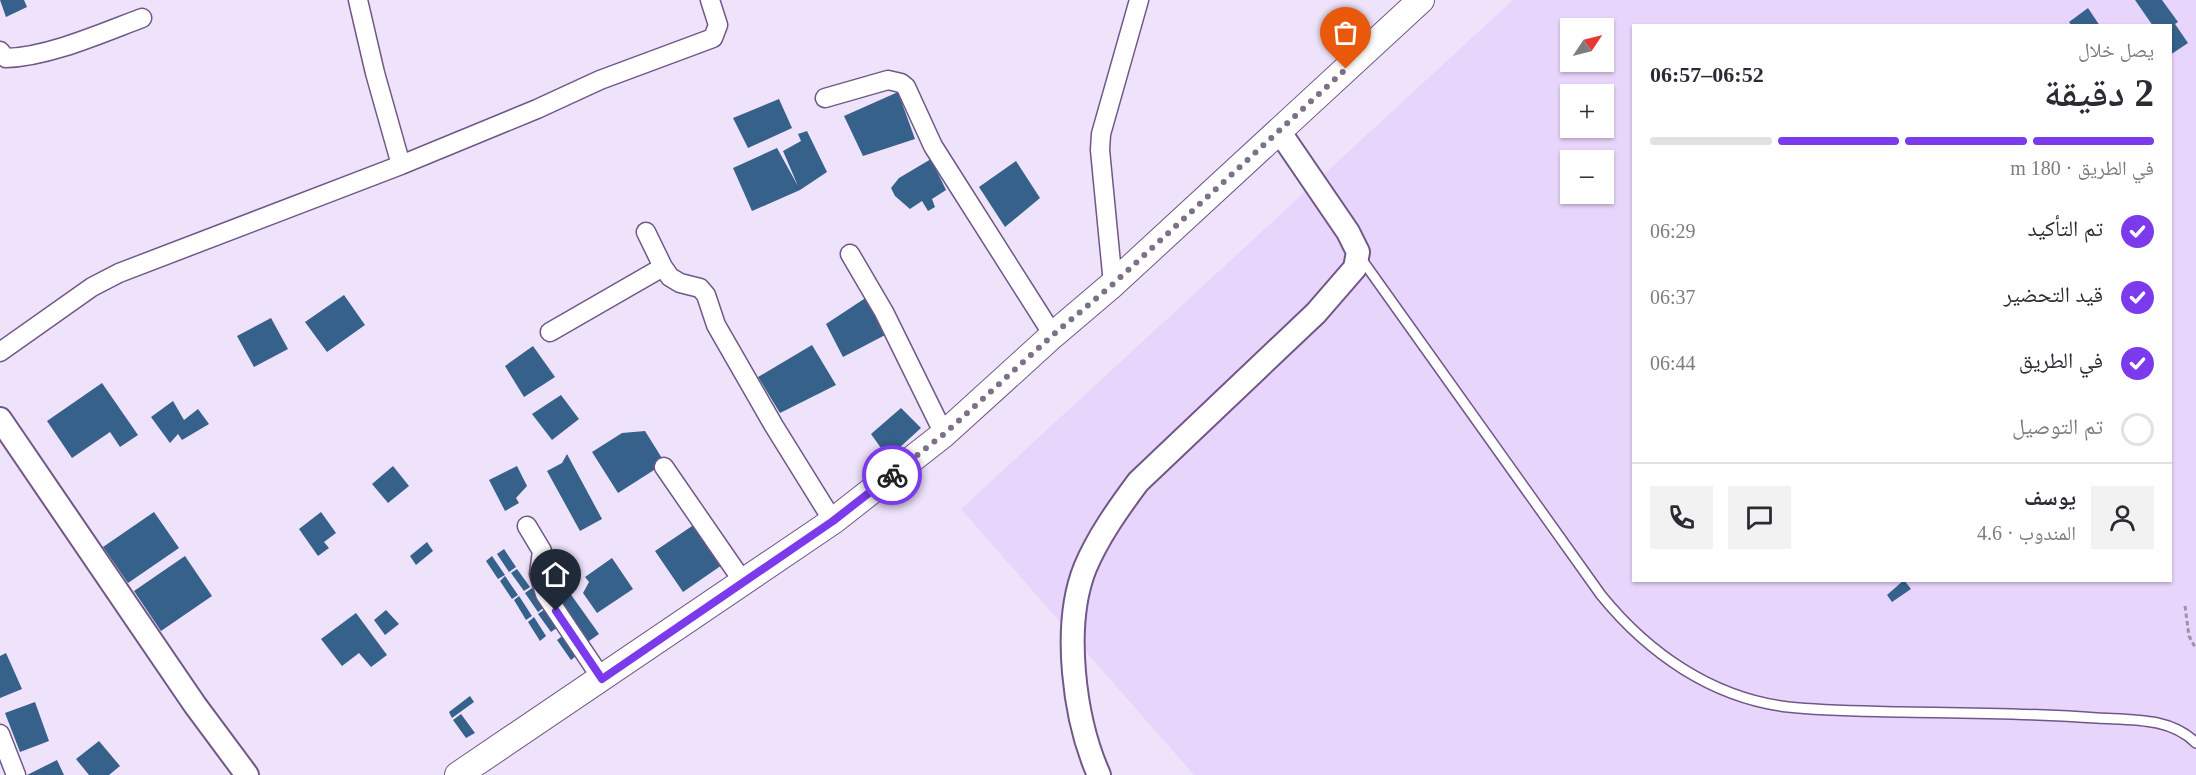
<!DOCTYPE html>
<html lang="ar">
<meta charset="utf-8">
<style>
:root{--surface:#fff;--page:#f2f2f3;--text:#2b2b33;--muted:#7c7c81;--line:#e1e1e2;--accent:#7c3aed}
body{margin:0;font-family:"Times New Roman","Noto Naskh Arabic",serif;background:var(--page);color:var(--text);direction:rtl;height:100vh;display:flex;flex-direction:column;font-size:22px;white-space:nowrap}
*{box-sizing:border-box;margin:0}
p{font-size:20px;color:var(--muted)}
.icon{flex:none;width:33px;height:33px;fill:none;stroke:currentColor;stroke-width:2;stroke-linecap:round;stroke-linejoin:round}
.map{position:relative;flex:1;overflow:hidden;direction:ltr}
.panel{position:absolute;left:1632px;top:24px;width:540px;height:558px;display:flex;flex-direction:column;background:var(--surface);border-radius:0px;box-shadow:0 2px 4px #0004;direction:rtl}
.panel>*{flex:none}
.needle{width:39px;rotate:55deg}
.fabs{position:absolute;left:1560px;top:18px;display:grid;gap:12px}
.fabs a{display:grid;place-items:center;width:54px;height:54px;border-radius:0px;background:var(--surface);box-shadow:0 2px 4px #0004;font-size:30px}
.pin{position:absolute;display:grid;place-items:center;width:51px;height:51px;color:#fff;margin:-62px -26px;border-radius:50% 50% 50% 0;rotate:-45deg;box-shadow:0 0 6px #0007}
.pin .icon{rotate:45deg}
.courier{position:absolute;display:grid;place-items:center;width:60px;height:60px;margin:-30px;border:4px solid #7c3aed;border-radius:50%;background:#fff;color:#222;box-shadow:0 2px 8px #0007}
.headline em{font-style:normal;font-weight:600}
.headline div{display:flex;flex-direction:column-reverse}
.headline{display:flex;align-items:center;justify-content:space-between;height:102px;padding:0 18px}
h1{font-size:39px;font-weight:600;line-height:45px}
.bar{display:grid;grid-template-columns:repeat(4,1fr);gap:9px 6px;align-content:center;height:72px;padding:0 18px}
.bar i{height:8px;border-radius:4px;background:var(--line)}
.bar .active{background:var(--accent)}
.bar p{grid-column:span 4}
.line{display:flex;align-items:center;gap:15px;padding:0 18px;border-top:2px solid var(--line)}
.line div{flex:1}
.round{display:grid;place-items:center;flex:none;width:63px;height:63px;border-radius:0px;background:var(--page)}
ol{padding:0 18px;list-style:none}
li{display:flex;align-items:center;gap:18px;height:66px}
li p{margin-inline-start:auto}
li .icon{padding:6px;border-radius:50%;background:var(--accent);color:#fff;stroke-width:4}
li:last-child{color:var(--muted)}
li i{width:33px;height:33px;border:3px solid var(--line);border-radius:50%}
.map>svg:first-child{display:block}
.built{fill:#e8d5fb;fill-rule:evenodd}
.building{fill:#36618a}
.lines{fill:none;stroke-linecap:round;stroke-linejoin:round}
.service-casing{stroke:#715788;stroke-width:12}
.minor-casing{stroke:#715788;stroke-width:21}
.tertiary-casing{stroke:#715788;stroke-width:26}
.secondary-casing{stroke:#715788;stroke-width:28}
.path{stroke:#9d92a8;stroke-width:3;stroke-dasharray:4.5 3;stroke-linecap:butt}
.service{stroke:#fff;stroke-width:9}
.minor{stroke:#fff;stroke-width:18}
.tertiary{stroke:#fff;stroke-width:22}
.secondary{stroke:#fff;stroke-width:26}
.done{stroke:#7d7188;stroke-width:6;stroke-dasharray:0 10.8}
.route{stroke:#7c3aed;stroke-width:8}
</style>
<div class="map">
<svg width="2196" height="775" viewBox="0 0 2196 775">
<rect width="100%" height="100%" fill="#eee3fa"/>
<path class="built" d="M1513 0H2196V775H1194L961 509ZM1634 26H2170V580H1634ZM1570 28H1604V62H1570ZM1570 94H1604V128H1570ZM1570 160H1604V194H1570Z"/>
<path class="building" d="M0 0H24L27 7 6 17Z
M2135 0H2162L2178 22 2175 24 2188 43 2170 55V26H2153Z
M2088 8 2100 26H2072L2069 22Z
M898 92 915 139 863 156 844 116Z
M779 99 792 128 748 148 733 118Z
M807 131 827 172 800 190 752 211 733 168 777 148 798 186 783 151 801 141 798 134Z
M931 159 946 190 932 199 935 207 928 211 922 201 910 209 895 196 891 188 899 178Z
M1016 161 1040 198 1005 227 979 187Z
M344 295 365 325 327 352 305 322Z
M867 297 889 333 843 357 826 324Z
M271 318 288 349 254 367 237 336Z
M812 345 836 385 780 413 758 377Z
M533 346 555 377 524 397 505 366Z
M102 383 138 435 120 447 110 432 72 458 47 421Z
M561 395 579 419 552 440 532 414Z
M173 401 184 420 198 409 209 424 182 440 178 434 170 443 151 417Z
M901 408 921 428 888 458 871 434Z
M645 431 665 463 618 493 592 452 622 433Z
M567 454 602 519 580 531 547 471 562 463Z
M393 466 409 486 388 503 372 484Z
M517 466 527 486 516 498 519 503 505 511 489 480Z
M154 512 179 548 128 583 103 547Z
M321 512 336 533 324 542 329 548 318 556 299 529Z
M707 516 735 556 683 592 655 551Z
M427 542 433 551 416 565 410 556Z
M504 549 516 567 509 572 497 554Z
M185 556 212 596 161 631 134 591Z
M492 556 505 575 498 579 486 561Z
M612 558 633 589 597 613 583 593 589 582 585 577Z
M517 569 530 587 524 591 511 573Z
M505 576 518 595 512 599 500 581Z
M1904 580 1911 589 1892 602 1887 595Z
M532 588 545 607 538 612 525 593Z
M567 589 599 634 582 646 544 592Z
M519 596 532 616 526 620 514 600Z
M545 609 558 627 551 632 538 614Z
M386 610 399 624 385 635 374 620Z
M356 613 387 655 371 667 359 653 342 666 321 639Z
M534 617 546 636 540 641 528 622Z
M564 635 577 655 571 660 557 640Z
M6 653 22 689 0 698V656Z
M470 696 474 702 452 718 449 712Z
M35 702 49 741 20 752 5 713Z
M461 714 475 733 466 738 453 720Z
M99 741 120 766 109 775H89L76 759Z
M57 760 64 775H27Z"/>
<g class="lines">
<g class="service-casing">
<path id="service" d="M1360 257 1601 595C1648 653 1712 698 1788 707 1825 711 1864 711 1901 712 1967 713 2032 713 2097 718 2131 720 2170 717 2196 743"/>
</g>
<g class="minor-casing">
<path id="minor" d="M358 0 375 73 401 165
M0 51 6 58C48 57 102 33 142 18
M825 98 888 80 901 83 906 87 933 146 1053 335
M646 232 663 267 670 277 680 283 700 288 706 295 716 325 774 426 833 521
M850 254 884 312 944 434
M1113 284 1100 150 1101 134 1139 0
M550 332 663 267
M0 352 92 287 119 273 401 165 537 109 600 80 713 38 718 25 710 0
M664 467 744 583
M527 526 542 551 539 574 545 594 602 679
M0 734 16 775"/>
</g>
<g class="tertiary-casing">
<path id="tertiary" d="M0 419 195 705 247 775
M1099 775C1074 719 1062 626 1085 568 1098 537 1118 509 1138 482L1316 313 1355 268 1358 252 1348 232 1279 131"/>
</g>
<g class="secondary-casing">
<path id="secondary" d="M458 775 833 521 944 434 1053 335 1113 284 1421 0"/>
</g>
<path class="path" d="M2185 606 2189 636 2196 649"/>
<use href="#service" class="service"/>
<use href="#minor" class="minor"/>
<use href="#tertiary" class="tertiary"/>
<use href="#secondary" class="secondary"/>
</g>
<g class="lines">
<path class="done" d="M892 475 944 434 1053 335 1113 284 1346 69"/>
<path class="route" d="M556 611 602 679 833 521 892 475"/>
</g>
</svg>
<div class="fabs">
<a><svg class="needle" viewBox="-14 -14 28 28"><path d="M0-13l5 13h-10z" fill="#e53935"/><path d="M0 13l5-13h-10z" fill="#7c7c81"/></svg></a>
<a>+</a>
<a>−</a>
</div>
<div class="pin" style="left:1346px;top:69px;background:#ea580c"><svg class="icon" aria-label="bag" viewBox="0 0 24 24"><path d="M5 8h14l-1 12H6zM9 8a3 3 0 0 1 6 0"/></svg></div>
<div class="pin" style="left:556px;top:611px;background:#1f2937"><svg class="icon" aria-label="home" viewBox="0 0 24 24"><path d="M3 11l9-7 9 7M6 9v11h12V9"/></svg></div>
<div class="courier" style="left:892px;top:475px"><svg class="icon" aria-label="bike" viewBox="0 0 24 24"><circle cx="6" cy="16" r="4"/><circle cx="18" cy="16" r="4"/><path d="M6 16l4-8h5l3 8M10 8l3 8H6M13 5h3"/></svg></div>
<section class="panel">
<div class="headline"><div><h1>2 دقيقة</h1><p>يصل خلال</p></div><em>06:52–06:57</em></div>
<div class="bar"><i class="active"></i><i class="active"></i><i class="active"></i><i></i><p>في الطريق · 180 m</p></div>
<ol>
<li><svg class="icon" aria-label="check" viewBox="0 0 24 24"><path d="M5 12l5 5 9-10"/></svg>تم التأكيد<p>06:29</p></li>
<li><svg class="icon" aria-label="check" viewBox="0 0 24 24"><path d="M5 12l5 5 9-10"/></svg>قيد التحضير<p>06:37</p></li>
<li><svg class="icon" aria-label="check" viewBox="0 0 24 24"><path d="M5 12l5 5 9-10"/></svg>في الطريق<p>06:44</p></li>
<li><i></i>تم التوصيل</li>
</ol>
<div class="line" style="height:108px"><a class="round"><svg class="icon" aria-label="person" viewBox="0 0 24 24"><circle cx="12" cy="8" r="4"/><path d="M4 21q1-7 8-7t8 7"/></svg></a><div><b>يوسف</b><p>المندوب · 4.6</p></div><a class="round"><svg class="icon" aria-label="chat" viewBox="0 0 24 24"><path d="M4 5h16v11H9l-5 4z"/></svg></a><a class="round"><svg class="icon" aria-label="phone" viewBox="0 0 24 24"><path d="M5 4h4l2 5-3 2q2 4 5 5l2-3 5 2v4C11 20 4 13 5 4z"/></svg></a></div>
</section>
</div>
